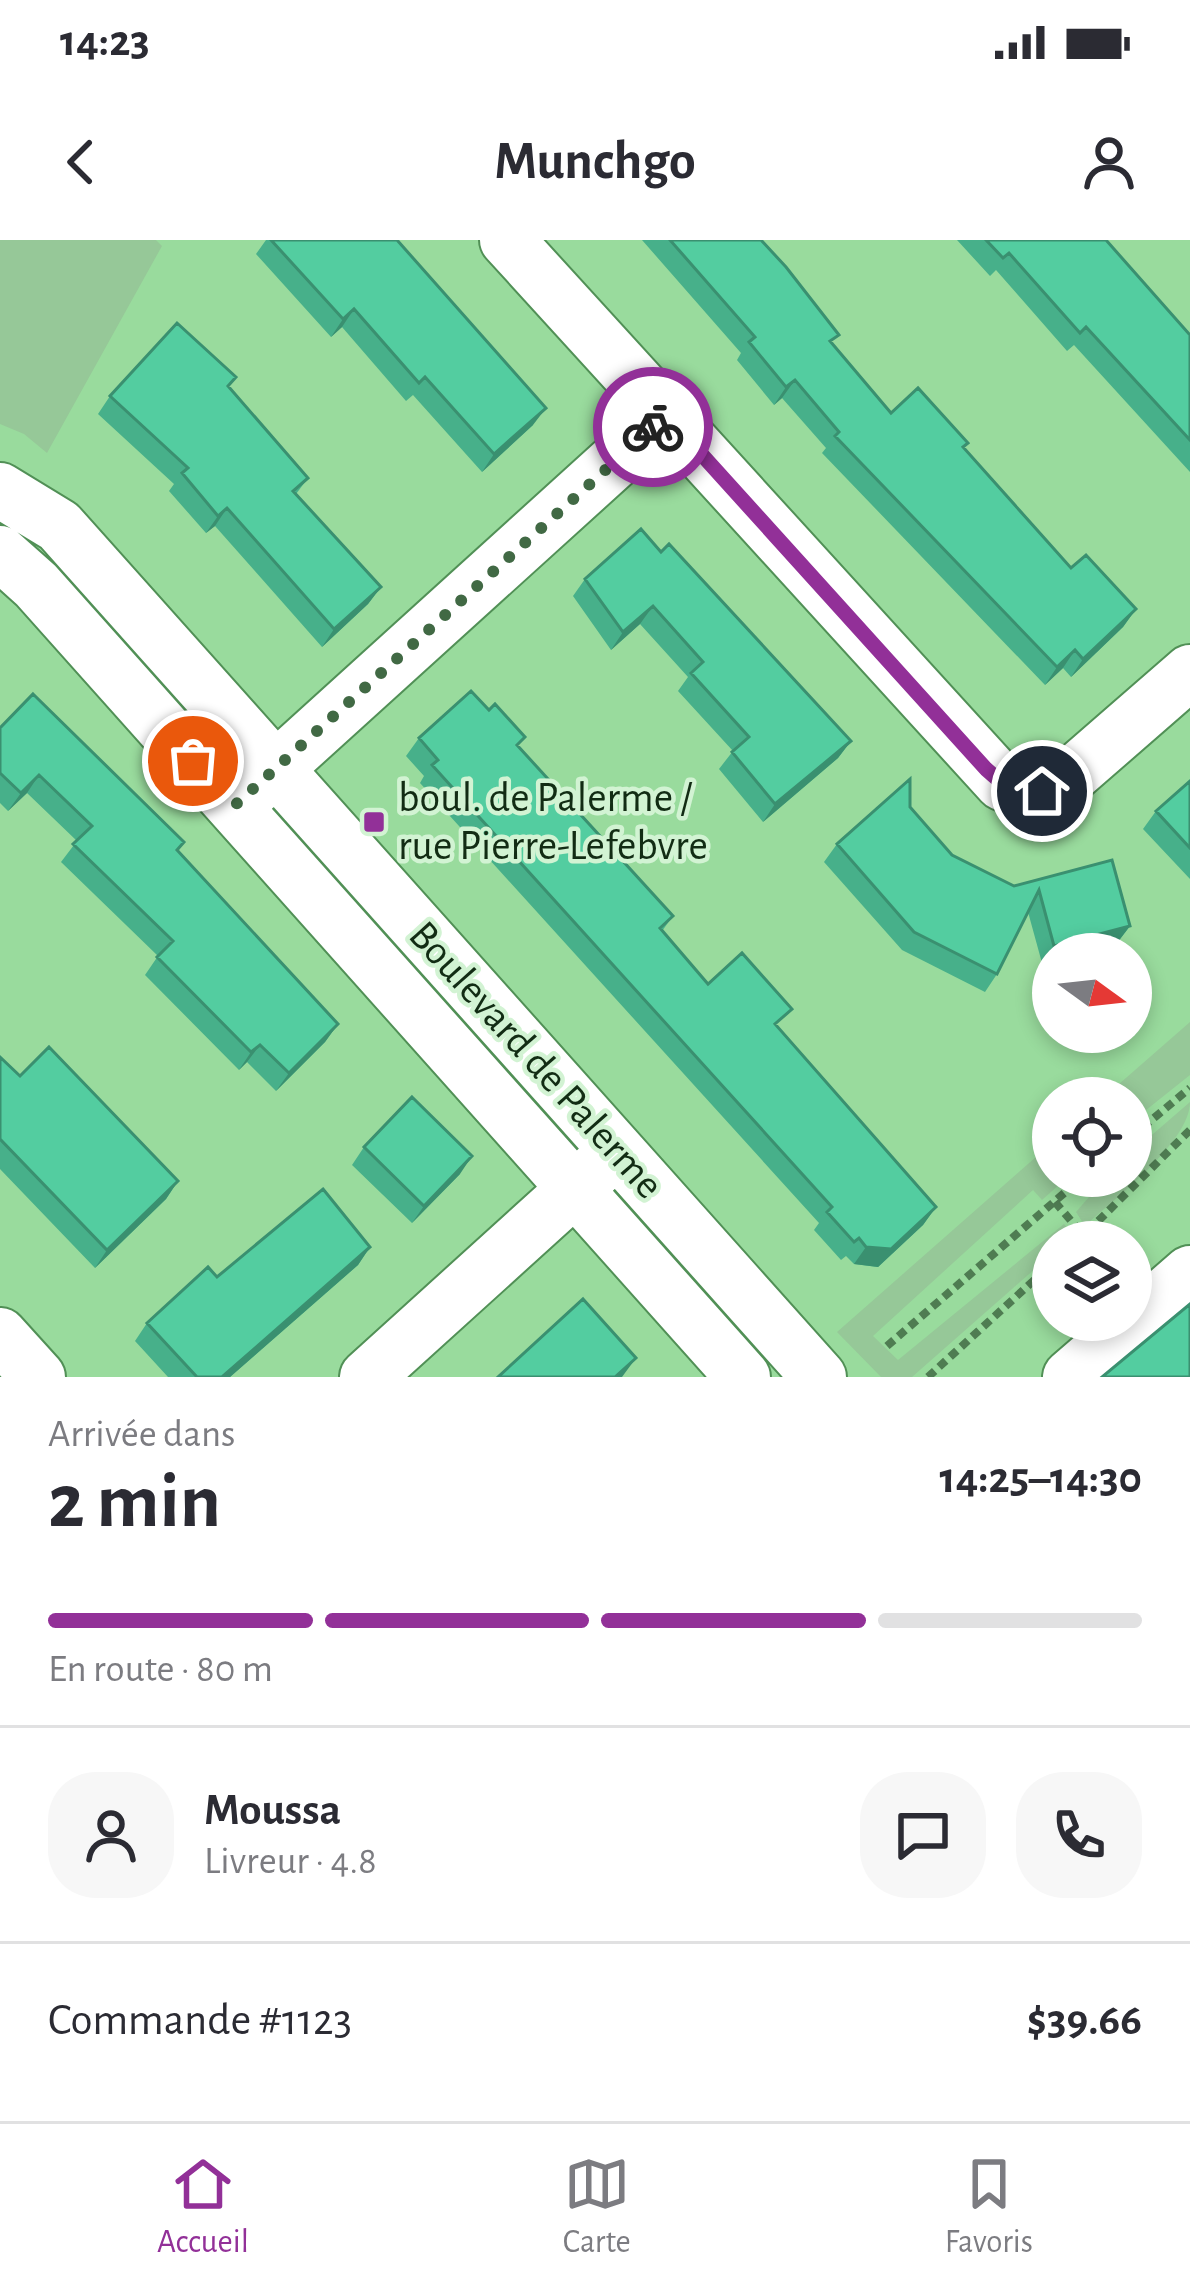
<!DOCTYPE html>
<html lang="fr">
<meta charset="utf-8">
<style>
:root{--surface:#fff;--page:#f7f7f7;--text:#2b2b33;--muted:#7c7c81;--line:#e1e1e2;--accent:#923098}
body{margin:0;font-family:"Alegreya Sans",sans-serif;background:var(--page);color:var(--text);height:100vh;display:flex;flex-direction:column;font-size:45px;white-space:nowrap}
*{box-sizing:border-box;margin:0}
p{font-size:39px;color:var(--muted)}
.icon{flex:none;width:66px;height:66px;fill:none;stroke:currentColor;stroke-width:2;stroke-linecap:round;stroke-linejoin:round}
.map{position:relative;height:1137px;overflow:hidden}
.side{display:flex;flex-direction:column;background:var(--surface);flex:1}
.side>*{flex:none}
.needle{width:78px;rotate:105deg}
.controls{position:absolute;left:1032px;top:693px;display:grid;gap:24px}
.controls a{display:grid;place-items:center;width:120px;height:120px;border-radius:50%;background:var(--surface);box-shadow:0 6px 18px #0003;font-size:60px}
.pin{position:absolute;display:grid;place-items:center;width:102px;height:102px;color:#fff;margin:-51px;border:6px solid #fff;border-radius:50%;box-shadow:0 3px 12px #0007}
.courier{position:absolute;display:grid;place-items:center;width:120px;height:120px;margin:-60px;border:9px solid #923098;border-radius:50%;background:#fff;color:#222;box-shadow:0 3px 15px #0007}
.overview em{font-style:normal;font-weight:600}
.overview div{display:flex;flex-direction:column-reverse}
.overview{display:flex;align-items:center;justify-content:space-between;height:204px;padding:0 48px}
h1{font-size:78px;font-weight:600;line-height:90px}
.bar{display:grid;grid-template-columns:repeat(4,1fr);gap:18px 12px;align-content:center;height:144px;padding:0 48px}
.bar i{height:15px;border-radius:9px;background:var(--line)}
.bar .selected{background:var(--accent)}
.bar p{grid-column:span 4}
.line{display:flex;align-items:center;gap:30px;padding:0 48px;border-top:3px solid var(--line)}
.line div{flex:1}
.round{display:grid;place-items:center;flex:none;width:126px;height:126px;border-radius:48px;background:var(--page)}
.status{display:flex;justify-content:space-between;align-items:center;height:84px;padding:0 60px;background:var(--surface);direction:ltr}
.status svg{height:33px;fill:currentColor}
header{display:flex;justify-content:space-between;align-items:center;height:156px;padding:0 48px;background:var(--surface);font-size:54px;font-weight:600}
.menu{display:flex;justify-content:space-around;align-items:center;height:168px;border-top:3px solid var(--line);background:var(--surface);font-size:33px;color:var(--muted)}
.menu a{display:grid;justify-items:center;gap:6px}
.menu .selected{color:var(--accent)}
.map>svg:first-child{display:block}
.green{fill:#96c898}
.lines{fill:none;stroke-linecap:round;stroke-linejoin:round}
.minor-casing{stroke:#519056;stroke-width:58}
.path{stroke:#4f7c52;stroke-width:8;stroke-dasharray:9 6;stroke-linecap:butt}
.minor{stroke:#fff;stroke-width:54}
.wall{fill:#47b08a}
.shaded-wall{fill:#3a9070}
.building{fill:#53cda0;stroke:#3a9070;stroke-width:3}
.done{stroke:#416944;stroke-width:12;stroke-dasharray:0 21.6}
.route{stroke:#923098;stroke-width:15}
.poi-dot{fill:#923098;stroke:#d2f3d3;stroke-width:4.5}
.labels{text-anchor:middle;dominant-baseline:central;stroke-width:9;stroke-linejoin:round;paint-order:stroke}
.poi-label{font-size:42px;fill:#122c14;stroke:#d2f3d3;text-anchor:start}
.street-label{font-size:42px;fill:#122c14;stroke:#d2f3d3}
</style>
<div class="status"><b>14:23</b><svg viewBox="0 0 49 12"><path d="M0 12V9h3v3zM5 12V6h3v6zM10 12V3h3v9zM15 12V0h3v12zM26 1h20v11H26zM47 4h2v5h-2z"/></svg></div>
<header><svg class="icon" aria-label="back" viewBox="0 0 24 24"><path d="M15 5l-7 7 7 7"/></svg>Munchgo<svg class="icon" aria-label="person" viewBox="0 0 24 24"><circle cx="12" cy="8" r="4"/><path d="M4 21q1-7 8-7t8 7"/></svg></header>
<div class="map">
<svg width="1190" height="1137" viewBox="0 0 1190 1137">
<rect width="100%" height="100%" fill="#99db9d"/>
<path class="green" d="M0 0H156L162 6 47 213 24 194 0 184Z
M1190 782V835L1131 882V858H1103Z
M1190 862C1190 902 1114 959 1085 986L1076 972 1107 936H1131V913Z
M1053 902V936H1069L1042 960 1033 950 873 1096 898 1120 1064 984 1072 995 1053 1002V1013L912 1137H881L837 1092Z"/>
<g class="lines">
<g class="minor-casing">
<path id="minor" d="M507 0 1002 543 1021 551 1058 547 1190 432
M0 250 59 286 819 1137
M0 313 36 345 743 1137
M249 553 666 175
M0 1095 38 1137
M367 1137 601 925
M1070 1137 1190 1033"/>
</g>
<path class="path" d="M1131 897 1190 848
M1055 962 1084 996
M1077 1002 1190 890
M887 1106 1084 936
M928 1137 1053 1023"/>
<use href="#minor" class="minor"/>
</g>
<path class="wall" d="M266 0H397L533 185 482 232 413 155 406 161 342 87 331 97 256 14Z
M642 0H761L832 104 891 173 968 203 964 208 1071 328 1136 369 1123 387 1071 437 1063 428 1045 445 822 213 826 208 782 158 774 165 737 120 741 113Z
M957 0H1106L1190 95V232L1074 105 1067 111 996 30 990 36Z
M229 147 308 238 296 254 381 347 368 364 322 407 215 286 206 293 169 251 174 244 98 174 110 156Z
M661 312 851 501 838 518 763 582 719 529 733 511 678 451 688 437 640 384 611 410 573 356 585 339Z
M489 470 519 507 673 676 662 691 708 744 778 788 936 967 923 985 878 1027 854 1024 846 1016 841 1020 814 990 819 983 420 543 424 536 406 516 419 498Z
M0 488 184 602 178 611 338 784 325 802 276 851 247 822 239 830 145 735 158 716 61 622 77 601 27 553 8 571 0 563Z
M1190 541V639L1143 589 1156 571Z
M910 567 952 615 1014 646 1112 620 1130 686 1117 703 1042 723 1028 672 997 734 985 752 902 710 824 622 837 604Z
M0 817 20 836 178 941 166 959 95 1028 0 929Z
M364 907 460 934 412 983 352 925Z
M370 1007 358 1025 230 1137H168L135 1101 147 1083 217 1037Z"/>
<path class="shaded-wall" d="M354 69 342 87 331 97 343 79Z
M795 140 782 158 774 165 786 147Z
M546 168 533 185 482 232 494 214Z
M227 268 215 286 206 293 218 276Z
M381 347 368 364 322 407 334 389Z
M653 366 640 384 611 410 623 392Z
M1136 369 1123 387 1071 437 1083 419Z
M1075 410 1063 428 1045 445 1057 427Z
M851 501 838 518 763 582 775 564Z
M39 535 27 553 8 571 21 553Z
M1130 686 1117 703 1077 714H1053V720L1042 723 1054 706Z
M338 784 325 802 276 851 289 833Z
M260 805 247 822 239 830 251 812Z
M472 916 460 934 412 983 424 966Z
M178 941 166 959 95 1028 107 1010Z
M936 967 923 985 878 1027 854 1024 866 1007Z
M370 1007 358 1025 230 1137H222Z
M636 1118 622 1137H615Z"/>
<path class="building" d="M271 0H397L546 168 494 214 425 137 419 143 354 69 343 79Z
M670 0H761L786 27 839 95 830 101 891 173 918 148 968 203 963 207 1071 328 1086 315 1136 369 1083 419 1075 410 1057 427 835 196 839 192 795 140 786 147 749 102 755 97Z
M986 0H1106L1190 95V200L1086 87 1080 93 1009 13 1003 18Z
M177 83 236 137 228 146 308 238 293 251 381 347 334 389 227 268 218 276 182 233 188 228 110 156Z
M641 289 661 312 669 304 851 501 775 564 732 512 749 497 691 433 703 422 653 366 623 392 585 339Z
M471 451 489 470 495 464 525 497 517 505 673 676 660 688 708 744 742 713 792 769 775 784 936 967 891 1009 866 1007 859 998 854 1002 827 972 832 967 432 525 438 520 419 498Z
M33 454 184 602 177 610 338 784 289 833 260 805 251 812 157 717 173 701 73 604 92 586 39 535 21 553 0 533V488Z
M910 539V567L952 615 1014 646 1112 620 1130 686 1054 706 1039 650 997 734 914 692 837 604Z
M1190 541V608L1156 571Z
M49 807 178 941 107 1010 0 899V817L20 836Z
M412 857 472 916 424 966 364 907Z
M323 949 370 1007 222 1137H197L147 1083 208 1027 217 1037Z
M583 1059 636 1118 615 1137H498Z
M1190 1064V1137H1102Z"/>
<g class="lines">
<path class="done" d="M193 521 234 566 653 187"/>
<path class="route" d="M653 187 666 175 986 529 1002 543 1042 551"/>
</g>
<rect class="poi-dot" x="362" y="570" width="24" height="24" rx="6"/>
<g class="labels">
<g class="poi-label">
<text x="398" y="558">boul. de Palerme /<tspan x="398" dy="48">rue Pierre-Lefebvre</tspan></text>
</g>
<g class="street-label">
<text transform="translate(536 820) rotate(48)">Boulevard de Palerme</text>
</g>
</g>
</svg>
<div class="controls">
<a><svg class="needle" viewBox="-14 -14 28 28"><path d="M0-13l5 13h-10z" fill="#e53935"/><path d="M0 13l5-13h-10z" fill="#7c7c81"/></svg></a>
<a><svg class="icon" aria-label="locate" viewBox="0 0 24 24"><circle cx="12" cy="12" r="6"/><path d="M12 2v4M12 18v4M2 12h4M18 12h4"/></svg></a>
<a><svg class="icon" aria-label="layers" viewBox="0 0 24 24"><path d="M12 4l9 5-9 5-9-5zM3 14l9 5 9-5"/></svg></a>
</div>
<div class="pin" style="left:193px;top:521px;background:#ea580c"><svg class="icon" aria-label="bag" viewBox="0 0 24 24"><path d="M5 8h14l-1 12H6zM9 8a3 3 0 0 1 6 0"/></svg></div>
<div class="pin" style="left:1042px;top:551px;background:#1f2937"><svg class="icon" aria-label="home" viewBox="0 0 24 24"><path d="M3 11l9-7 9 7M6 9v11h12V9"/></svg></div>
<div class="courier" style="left:653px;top:187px"><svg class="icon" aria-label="bike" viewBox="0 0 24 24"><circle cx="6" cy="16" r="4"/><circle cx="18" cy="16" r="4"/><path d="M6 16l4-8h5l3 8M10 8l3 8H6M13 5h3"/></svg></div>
</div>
<section class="side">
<div class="overview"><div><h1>2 min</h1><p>Arrivée dans</p></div><em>14:25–14:30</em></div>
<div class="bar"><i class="selected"></i><i class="selected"></i><i class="selected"></i><i></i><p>En route · 80 m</p></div>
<div class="line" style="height:216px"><a class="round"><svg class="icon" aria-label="person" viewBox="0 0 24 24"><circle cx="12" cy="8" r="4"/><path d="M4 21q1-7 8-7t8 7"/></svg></a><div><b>Moussa</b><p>Livreur · 4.8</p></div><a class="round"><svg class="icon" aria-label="chat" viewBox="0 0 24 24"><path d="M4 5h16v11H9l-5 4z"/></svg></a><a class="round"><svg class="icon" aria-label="phone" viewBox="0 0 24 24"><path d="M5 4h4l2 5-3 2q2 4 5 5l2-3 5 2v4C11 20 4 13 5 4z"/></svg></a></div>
<div class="line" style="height:156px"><div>Commande #1123</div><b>$39.66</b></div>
</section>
<nav class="menu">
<a class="selected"><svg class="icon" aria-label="home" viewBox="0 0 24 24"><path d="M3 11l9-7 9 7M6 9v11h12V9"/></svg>Accueil</a>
<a><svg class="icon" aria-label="map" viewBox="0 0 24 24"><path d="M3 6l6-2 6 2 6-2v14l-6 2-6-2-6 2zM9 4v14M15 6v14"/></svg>Carte</a>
<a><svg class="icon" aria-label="saved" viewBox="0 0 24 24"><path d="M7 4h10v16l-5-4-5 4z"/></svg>Favoris</a>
</nav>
